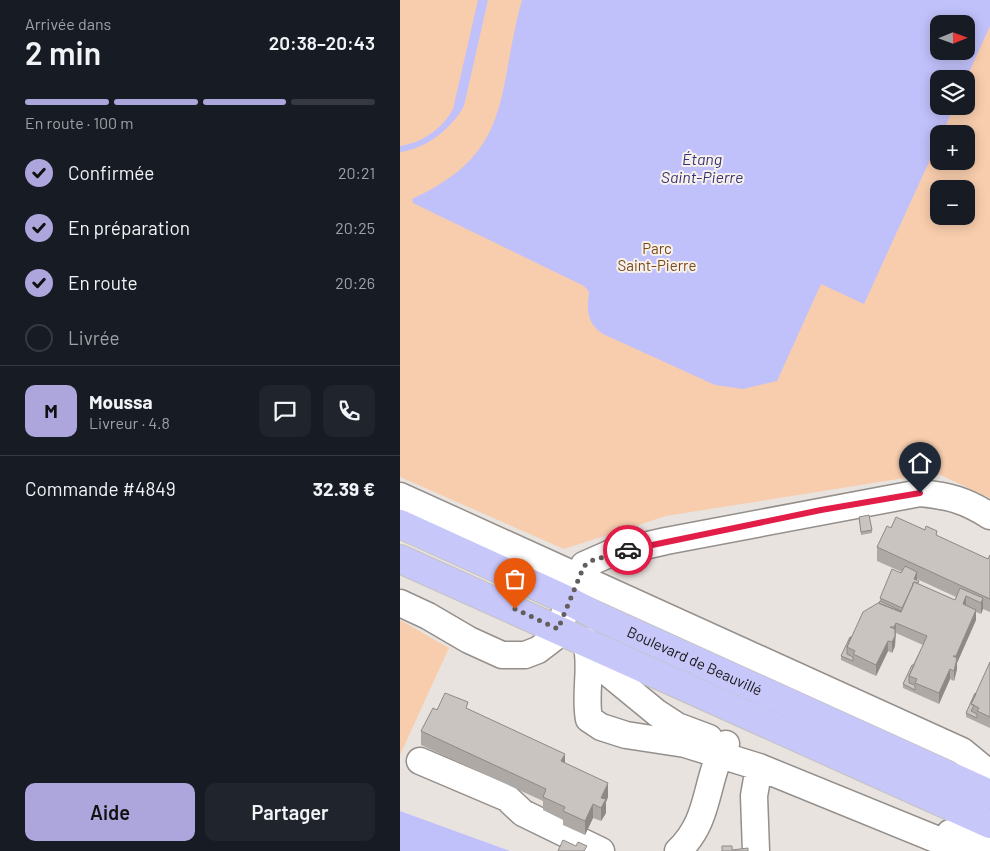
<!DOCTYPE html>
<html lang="fr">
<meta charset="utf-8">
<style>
:root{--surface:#171b24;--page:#20242c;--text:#f1f3f6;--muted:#9ea1a6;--line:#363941;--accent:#ada6dd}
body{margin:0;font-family:Barlow,sans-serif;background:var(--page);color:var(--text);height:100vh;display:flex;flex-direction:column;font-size:19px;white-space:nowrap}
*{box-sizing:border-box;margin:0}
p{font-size:16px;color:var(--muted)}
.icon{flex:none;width:28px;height:28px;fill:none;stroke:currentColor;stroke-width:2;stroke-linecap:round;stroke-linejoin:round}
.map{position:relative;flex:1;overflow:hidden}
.panel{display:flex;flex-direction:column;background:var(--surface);width:400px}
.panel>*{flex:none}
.needle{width:32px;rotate:89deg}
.buttons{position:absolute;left:530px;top:15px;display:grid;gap:10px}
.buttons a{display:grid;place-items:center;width:45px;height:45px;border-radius:10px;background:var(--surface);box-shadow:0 2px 12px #0003;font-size:25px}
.pin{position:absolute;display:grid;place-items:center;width:42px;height:42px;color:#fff;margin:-51px -21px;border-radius:50% 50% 50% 0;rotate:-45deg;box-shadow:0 0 5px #0007}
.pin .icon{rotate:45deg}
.courier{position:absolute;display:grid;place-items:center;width:50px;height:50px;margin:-25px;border:4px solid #e11d48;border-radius:50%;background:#fff;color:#222;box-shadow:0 1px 6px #0007}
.overview em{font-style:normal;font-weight:600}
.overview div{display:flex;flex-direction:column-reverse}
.overview{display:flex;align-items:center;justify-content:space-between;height:85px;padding:0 25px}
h1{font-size:32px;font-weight:600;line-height:38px}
.bar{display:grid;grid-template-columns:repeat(4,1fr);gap:8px 5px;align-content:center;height:60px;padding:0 25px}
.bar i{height:6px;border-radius:4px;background:var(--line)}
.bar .selected{background:var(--accent)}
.bar p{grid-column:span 4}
.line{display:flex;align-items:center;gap:12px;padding:0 25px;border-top:1px solid var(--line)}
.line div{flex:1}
.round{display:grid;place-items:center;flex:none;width:52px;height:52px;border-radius:10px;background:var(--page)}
ol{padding:0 25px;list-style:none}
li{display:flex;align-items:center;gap:15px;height:55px}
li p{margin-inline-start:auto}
li .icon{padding:5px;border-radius:50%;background:var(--accent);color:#111;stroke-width:4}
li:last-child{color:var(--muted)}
li i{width:28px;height:28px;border:2px solid var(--line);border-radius:50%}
.button{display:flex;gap:10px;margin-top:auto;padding:10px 25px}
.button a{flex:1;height:58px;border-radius:10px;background:var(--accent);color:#111;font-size:20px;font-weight:600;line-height:58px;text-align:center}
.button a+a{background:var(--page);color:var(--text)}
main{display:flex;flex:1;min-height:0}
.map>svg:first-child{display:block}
.green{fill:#f8cdad;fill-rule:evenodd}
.water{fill:#c0c0fa;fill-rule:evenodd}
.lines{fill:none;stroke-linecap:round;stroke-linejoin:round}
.minor-casing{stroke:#958f8b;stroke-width:29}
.major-casing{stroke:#c3c2c2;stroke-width:30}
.minor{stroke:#fff;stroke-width:26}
.major{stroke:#c8c7fa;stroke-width:28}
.wall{fill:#aea9a5;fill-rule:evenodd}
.shaded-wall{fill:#8d8986}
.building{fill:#cac4c0;stroke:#8d8986}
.done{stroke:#615e5b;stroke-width:5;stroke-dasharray:0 9}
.route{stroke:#e11d48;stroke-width:6}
.labels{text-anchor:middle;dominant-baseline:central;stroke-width:4;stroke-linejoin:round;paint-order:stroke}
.park-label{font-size:15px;fill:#7a481c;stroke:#f7f1ec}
.street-label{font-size:15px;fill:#181614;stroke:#f7f1ec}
.water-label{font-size:16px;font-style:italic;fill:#393275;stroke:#f7f1ec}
</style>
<main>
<section class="panel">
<div class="overview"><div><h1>2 min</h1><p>Arrivée dans</p></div><em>20:38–20:43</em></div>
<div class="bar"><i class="selected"></i><i class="selected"></i><i class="selected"></i><i></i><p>En route · 100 m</p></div>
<ol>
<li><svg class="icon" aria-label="check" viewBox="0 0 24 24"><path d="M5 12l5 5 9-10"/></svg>Confirmée<p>20:21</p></li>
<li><svg class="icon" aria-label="check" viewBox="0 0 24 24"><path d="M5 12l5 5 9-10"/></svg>En préparation<p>20:25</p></li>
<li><svg class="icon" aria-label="check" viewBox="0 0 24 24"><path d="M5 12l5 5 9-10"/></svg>En route<p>20:26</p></li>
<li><i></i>Livrée</li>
</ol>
<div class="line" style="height:90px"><b class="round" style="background:var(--accent);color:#111">M</b><div><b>Moussa</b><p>Livreur · 4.8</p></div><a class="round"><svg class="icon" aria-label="chat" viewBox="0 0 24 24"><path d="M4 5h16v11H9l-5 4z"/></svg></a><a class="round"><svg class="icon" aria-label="phone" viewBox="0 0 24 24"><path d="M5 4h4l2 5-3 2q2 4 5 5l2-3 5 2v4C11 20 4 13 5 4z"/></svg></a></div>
<div class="line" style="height:65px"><div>Commande #4849</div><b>32.39 €</b></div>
<div class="button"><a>Aide</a><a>Partager</a></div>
</section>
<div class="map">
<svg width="590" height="851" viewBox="0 0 590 851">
<rect width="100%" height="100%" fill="#e9e3df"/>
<path class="green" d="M0 0H590V498L536 473 266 516 164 549 0 477ZM539 24H566V51H539ZM539 79H566V106H539ZM539 134H566V161H539ZM539 189H566V216H539Z
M0 620 49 648 0 755Z"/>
<path class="water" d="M78 0H88L64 106C52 128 26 149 0 152V146C22 143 43 128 53 109Z
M122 0H590V26L566 79H539V106H554L542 134H539V140L464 304 421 284 377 381 343 389 315 385 203 334C186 322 187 311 189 292L184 286 13 203 12 199C115 152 96 93 122 0ZM539 24H566V51H539Z
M0 811 110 851H0Z"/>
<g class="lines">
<g class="minor-casing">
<path id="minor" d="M0 496 562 751 590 774
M0 603 28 616 69 640 102 655H125L138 650 155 637 184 565 209 554 266 541 520 493C549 496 565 500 590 516
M186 641C193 667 184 693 189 719L201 727 226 735 285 744 359 767 565 851
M190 658 257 713 277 726 309 738
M20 761 107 798 123 813 201 851
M550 833 590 850
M278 851C312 819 304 779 326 744
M356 851 354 796 359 767"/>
</g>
<g class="major-casing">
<g id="major">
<path id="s1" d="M0 524 169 601 197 616 590 794"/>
<path d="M0 559 590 824"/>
</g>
</g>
<use href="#minor" class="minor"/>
<use href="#major" class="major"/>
</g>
<path class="wall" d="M459 517 472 530V533L461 535Z
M491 528 537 536 588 559 590 555V612L583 609 581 614 576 612V620L557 663V669L554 681 550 679 539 704 503 688V684L523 645 496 633 495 646 492 653 488 651 476 676 441 660V656L451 637 480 601V598L502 572 477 561V547ZM517 579 556 597 555 600 519 584 517 580Z
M590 662V728L566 717V713L576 694Z
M68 709 165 763 208 797 206 802V813L201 821 193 818 185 835 163 825V820L143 810V801L21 745V731L37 710Z"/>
<path class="shaded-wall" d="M517 572V579L514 585V579Z
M566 596V607L563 604Z
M583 598V609L581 614V603Z
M576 610V620L557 663V669L554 681V671L556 664V656Z
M496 623 495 646 492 653V642L494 637V627Z
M488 641V651L476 676V665Z
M550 669V679L539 704V693Z
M165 754V767L161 761Z
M208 783V797L206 802V813L201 821V798Z
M193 804V818L185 835V821Z"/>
<path class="building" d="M469 515 472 530 461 532 459 517Z
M496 517 525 530 526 526 537 531 536 535 588 559 590 555V599L477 547 487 526 491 528Z
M505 566 517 572 514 579 519 581 518 583 514 582 513 584H512L513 585 502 608 480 598 492 569 501 573Z
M514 582 555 600 560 588 583 598 581 603 566 596 563 604 576 610 556 656H553L557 658 554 671 550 669 539 693 515 683 517 679 509 676 527 636 496 623 494 627H490L495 629V636L492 642 488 641 476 665 453 654 455 651 447 647 463 612 478 603 501 612Z
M480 601 501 611V612L479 603Z
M450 637H451L447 647V654L453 657V661L441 656Z
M590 662V717L577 711 579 708 571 704Z
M512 665H514L509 676V683L515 685V690L503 684Z
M45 693 68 702 66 708 165 754 161 761 208 783 201 798 206 799 201 808 193 804 185 821 163 811 165 807 143 797 146 789 21 731 33 708 37 710Z
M575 693 576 694 571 704 574 705 571 711 577 714V718L566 713Z
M163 840 176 846 178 842 187 846 184 851H158Z
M322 846H332V850L348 848V851H322Z"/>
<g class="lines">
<path class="done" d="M115 609 158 629 184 566 193 560 228 550"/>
<path class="route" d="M228 550 421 510 520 493"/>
</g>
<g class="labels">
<g class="park-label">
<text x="257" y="248">Parc<tspan x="257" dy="17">Saint-Pierre</tspan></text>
</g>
<g class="street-label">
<text stroke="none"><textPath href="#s1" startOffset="325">Boulevard de Beauvillé</textPath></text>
</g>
<g class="water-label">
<text x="302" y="158">Étang<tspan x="302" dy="18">Saint-Pierre</tspan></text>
</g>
</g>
</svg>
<div class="buttons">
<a><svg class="needle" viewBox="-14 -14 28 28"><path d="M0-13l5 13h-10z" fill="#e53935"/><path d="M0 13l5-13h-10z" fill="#9ea1a6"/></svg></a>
<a><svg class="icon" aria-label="layers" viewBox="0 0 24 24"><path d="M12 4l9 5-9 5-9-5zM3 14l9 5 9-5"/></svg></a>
<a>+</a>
<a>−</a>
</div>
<div class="pin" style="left:115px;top:609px;background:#ea580c"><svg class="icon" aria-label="bag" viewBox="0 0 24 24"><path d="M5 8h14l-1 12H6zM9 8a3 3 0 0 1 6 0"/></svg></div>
<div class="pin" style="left:520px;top:493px;background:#1f2937"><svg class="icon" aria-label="home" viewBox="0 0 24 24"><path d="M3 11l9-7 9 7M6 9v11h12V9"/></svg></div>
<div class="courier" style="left:228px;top:550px"><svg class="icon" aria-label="car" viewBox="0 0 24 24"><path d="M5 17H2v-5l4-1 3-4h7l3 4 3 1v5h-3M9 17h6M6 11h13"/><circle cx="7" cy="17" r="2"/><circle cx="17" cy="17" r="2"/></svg></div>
</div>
</main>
